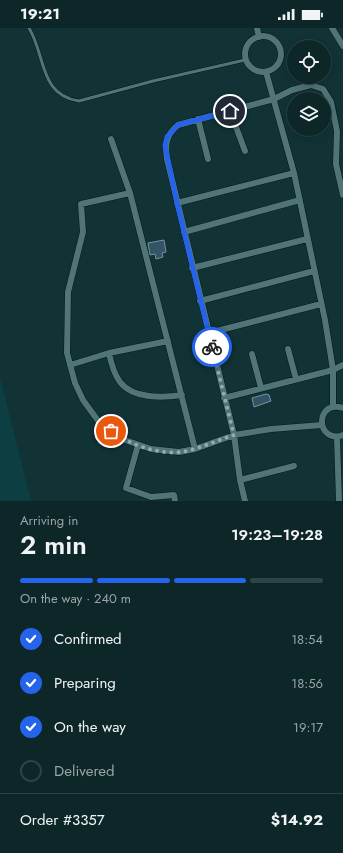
<!DOCTYPE html>
<meta charset="utf-8">
<style>
:root{--surface:#0d2628;--page:#1b3234;--text:#f1f3f6;--muted:#9aa5a8;--line:#2d4345;--accent:#2563eb}
body{margin:0;font-family:Jost,sans-serif;background:var(--page);color:var(--text);height:100vh;display:flex;flex-direction:column;font-size:15px;white-space:nowrap}
*{box-sizing:border-box;margin:0}
p{font-size:13px;color:var(--muted)}
.icon{flex:none;width:22px;height:22px;fill:none;stroke:currentColor;stroke-width:2;stroke-linecap:round;stroke-linejoin:round}
.map{position:relative;height:473px;overflow:hidden}
.drawer{display:flex;flex-direction:column;background:var(--surface);flex:1}
.drawer>*{flex:none}
.tools{position:absolute;left:287px;top:12px;display:grid;gap:8px}
.tools a{display:grid;place-items:center;width:44px;height:44px;border-radius:50%;background:var(--surface);box-shadow:0 2px 10px #0003,0 0 0 1px var(--line);font-size:20px}
.pin{position:absolute;display:grid;place-items:center;width:34px;height:34px;color:#fff;margin:-17px;border:2px solid #fff;border-radius:50%;box-shadow:0 1px 4px #0007}
.courier{position:absolute;display:grid;place-items:center;width:40px;height:40px;margin:-20px;border:3px solid #2563eb;border-radius:50%;background:#fff;color:#222;box-shadow:0 1px 5px #0007}
.summary em{font-style:normal;font-weight:600}
.summary div{display:flex;flex-direction:column-reverse}
.summary{display:flex;align-items:center;justify-content:space-between;height:68px;padding:0 20px}
h1{font-size:26px;font-weight:600;line-height:30px}
.bar{display:grid;grid-template-columns:repeat(4,1fr);gap:6px 4px;align-content:center;height:48px;padding:0 20px}
.bar i{height:5px;border-radius:3px;background:var(--line)}
.bar .current{background:var(--accent)}
.bar p{grid-column:span 4}
.line{display:flex;align-items:center;gap:10px;padding:0 20px;border-top:1px solid var(--line)}
.line div{flex:1}
ol{padding:0 20px;list-style:none}
li{display:flex;align-items:center;gap:12px;height:44px}
li p{margin-inline-start:auto}
li .icon{padding:4px;border-radius:50%;background:var(--accent);color:#fff;stroke-width:4}
li:last-child{color:var(--muted)}
li i{width:22px;height:22px;border:2px solid var(--line);border-radius:50%}
.status{display:flex;justify-content:space-between;align-items:center;height:28px;padding:0 20px;background:var(--surface);direction:ltr}
.status svg{height:11px;fill:currentColor}
.map>svg:first-child{display:block}
.built{fill:#0d3e42}
.building{fill:#325464;stroke:#7592a1}
.lines{fill:none;stroke-linecap:round;stroke-linejoin:round}
.lane-casing{stroke:#01191c;stroke-width:4}
.street-casing{stroke:#01191c;stroke-width:7}
.lane{stroke:#517477;stroke-width:3}
.street{stroke:#517477;stroke-width:6}
.done{stroke:#92abad;stroke-width:4;stroke-dasharray:0 7.2}
.route{stroke:#2563eb;stroke-width:5}
</style>
<div class="status"><b>19:21</b><svg viewBox="0 0 49 12"><path d="M0 12V9h3v3zM5 12V6h3v6zM10 12V3h3v9zM15 12V0h3v12zM26 1h20v11H26zM47 4h2v5h-2z"/></svg></div>
<div class="map">
<svg width="343" height="473" viewBox="0 0 343 473">
<rect width="100%" height="100%" fill="#113336"/>
<path class="built" d="M0 349 31 473H0Z"/>
<path class="building" d="M164 212 166 224 162 225 163 229 156 231 155 226 150 227 148 215Z
M266 366 269 367 271 373 254 379 252 370Z"/>
<g class="lines">
<g class="lane-casing">
<path id="lane" d="M29 0C46 28 39 67 79 73L153 53 245 32"/>
</g>
<g class="street-casing">
<path id="street" d="M257 0 259 9
M332 0 343 18
M245 26a18 18 0 1 1 36 0a18 18 0 1 1-36 0Z
M266 44 294 145 325 292 333 342V379
M230 83 245 123
M198 91 208 131
M111 111 130 165 195 421
M130 165 81 176 83 204 68 264 67 325 75 355 83 372 99 394 122 411 151 421 179 424 195 421 234 407 271 401 322 397
M177 175 294 145
M184 204 300 172
M192 240 307 211
M200 273 314 243
M209 305 321 276
M288 321 296 351
M109 325C111 335 114 346 120 354 133 371 163 370 182 367
M252 326 261 360
M70 337 109 325 168 313
M224 370 333 342 343 337
M343 380C314 371 316 417 343 407
M337 409 339 473
M138 417 126 460 151 469 174 467 175 473
M240 452 294 438
M245 473 240 452 234 407 167 131C165 116 166 107 178 97L274 71 292 62 311 57 323 61 331 74 337 103 336 136 343 167"/>
</g>
<use href="#lane" class="lane"/>
<use href="#street" class="street"/>
</g>
<g class="lines">
<path class="done" d="M111 403C129 416 158 427 181 424 199 421 216 413 234 407L212 319"/>
<path class="route" d="M212 319 177 175 165 118 167 109 178 97 230 83"/>
</g>
</svg>
<div class="tools">
<a><svg class="icon" aria-label="locate" viewBox="0 0 24 24"><circle cx="12" cy="12" r="6"/><path d="M12 2v4M12 18v4M2 12h4M18 12h4"/></svg></a>
<a><svg class="icon" aria-label="layers" viewBox="0 0 24 24"><path d="M12 4l9 5-9 5-9-5zM3 14l9 5 9-5"/></svg></a>
</div>
<div class="pin" style="left:111px;top:403px;background:#ea580c"><svg class="icon" aria-label="bag" viewBox="0 0 24 24"><path d="M5 8h14l-1 12H6zM9 8a3 3 0 0 1 6 0"/></svg></div>
<div class="pin" style="left:230px;top:83px;background:#1f2937"><svg class="icon" aria-label="home" viewBox="0 0 24 24"><path d="M3 11l9-7 9 7M6 9v11h12V9"/></svg></div>
<div class="courier" style="left:212px;top:319px"><svg class="icon" aria-label="bike" viewBox="0 0 24 24"><circle cx="6" cy="16" r="4"/><circle cx="18" cy="16" r="4"/><path d="M6 16l4-8h5l3 8M10 8l3 8H6M13 5h3"/></svg></div>
</div>
<section class="drawer">
<div class="summary"><div><h1>2 min</h1><p>Arriving in</p></div><em>19:23–19:28</em></div>
<div class="bar"><i class="current"></i><i class="current"></i><i class="current"></i><i></i><p>On the way · 240 m</p></div>
<ol>
<li><svg class="icon" aria-label="check" viewBox="0 0 24 24"><path d="M5 12l5 5 9-10"/></svg>Confirmed<p>18:54</p></li>
<li><svg class="icon" aria-label="check" viewBox="0 0 24 24"><path d="M5 12l5 5 9-10"/></svg>Preparing<p>18:56</p></li>
<li><svg class="icon" aria-label="check" viewBox="0 0 24 24"><path d="M5 12l5 5 9-10"/></svg>On the way<p>19:17</p></li>
<li><i></i>Delivered</li>
</ol>
<div class="line" style="height:52px"><div>Order #3357</div><b>$14.92</b></div>
</section>
